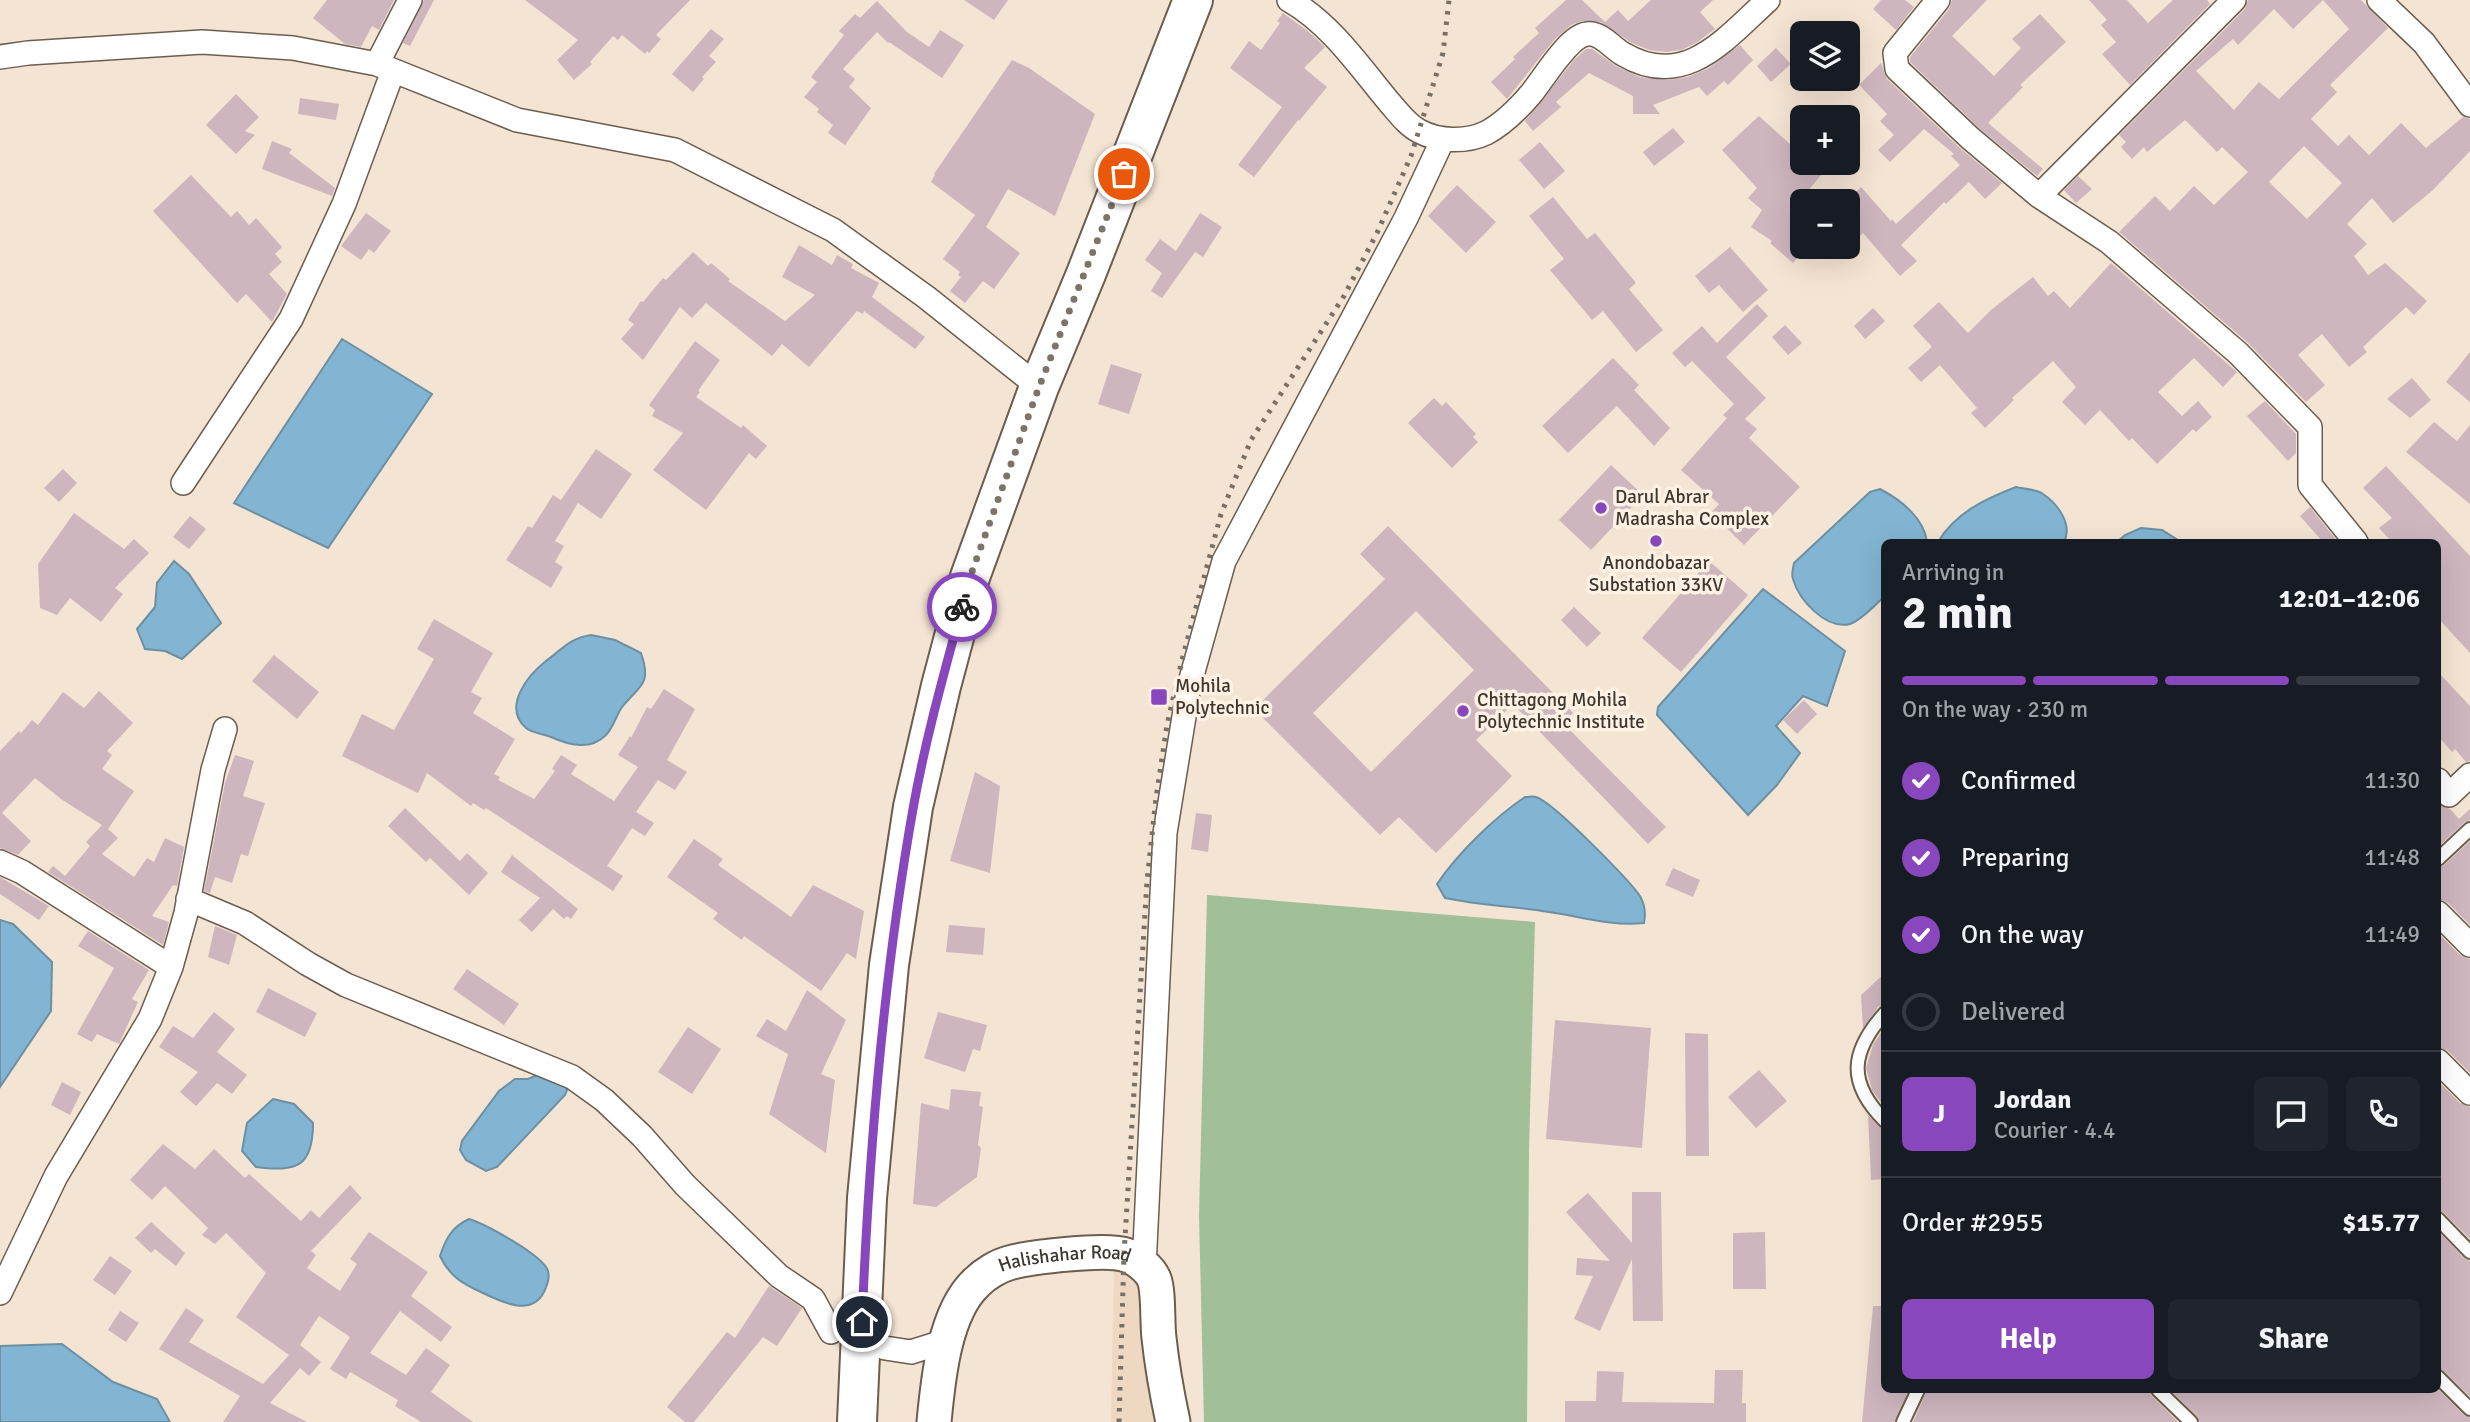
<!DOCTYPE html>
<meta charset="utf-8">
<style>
:root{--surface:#171b24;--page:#20242c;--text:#f1f3f6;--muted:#9ea1a6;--line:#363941;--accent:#8847bc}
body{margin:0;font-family:Signika,sans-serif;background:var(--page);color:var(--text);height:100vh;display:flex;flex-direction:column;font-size:26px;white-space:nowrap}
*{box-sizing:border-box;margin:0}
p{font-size:23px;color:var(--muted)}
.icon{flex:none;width:38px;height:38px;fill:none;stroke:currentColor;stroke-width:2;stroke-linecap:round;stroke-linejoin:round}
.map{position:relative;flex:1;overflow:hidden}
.panel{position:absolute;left:1881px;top:539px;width:560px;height:854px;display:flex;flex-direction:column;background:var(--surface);border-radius:10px;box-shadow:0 7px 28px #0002}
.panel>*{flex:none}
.fabs{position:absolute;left:1790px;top:21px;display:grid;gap:14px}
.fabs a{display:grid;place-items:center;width:70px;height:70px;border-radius:10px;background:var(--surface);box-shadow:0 7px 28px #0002;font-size:35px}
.pin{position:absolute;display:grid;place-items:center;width:60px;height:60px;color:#fff;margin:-30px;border:4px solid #fff;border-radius:50%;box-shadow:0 2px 7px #0007}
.courier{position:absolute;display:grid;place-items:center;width:70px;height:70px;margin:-35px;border:5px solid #8847bc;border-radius:50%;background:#fff;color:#222;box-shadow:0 2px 9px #0007}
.head em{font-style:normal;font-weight:700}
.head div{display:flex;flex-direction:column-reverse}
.head{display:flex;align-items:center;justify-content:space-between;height:119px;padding:0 21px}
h1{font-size:46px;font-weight:700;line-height:52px}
.bar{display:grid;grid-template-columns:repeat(4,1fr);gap:10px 7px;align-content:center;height:84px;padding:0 21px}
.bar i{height:9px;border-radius:5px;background:var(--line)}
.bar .selected{background:var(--accent)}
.bar p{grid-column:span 4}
.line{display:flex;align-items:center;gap:18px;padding:0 21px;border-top:2px solid var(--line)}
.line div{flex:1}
.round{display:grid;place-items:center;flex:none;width:74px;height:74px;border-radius:10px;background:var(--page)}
ol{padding:0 21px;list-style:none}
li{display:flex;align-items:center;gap:21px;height:77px}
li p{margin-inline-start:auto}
li .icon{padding:7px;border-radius:50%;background:var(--accent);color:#fff;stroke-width:4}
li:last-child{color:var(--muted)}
li i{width:38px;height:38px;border:4px solid var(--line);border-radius:50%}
.action{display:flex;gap:14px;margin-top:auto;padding:14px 21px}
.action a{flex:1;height:80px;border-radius:10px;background:var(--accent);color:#fff;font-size:28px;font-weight:700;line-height:80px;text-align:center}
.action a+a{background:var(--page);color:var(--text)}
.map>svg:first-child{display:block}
.built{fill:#eed8c1}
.green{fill:#a1c099}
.water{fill:#82b5d3;stroke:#6d8fa2;stroke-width:2}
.building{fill:#ceb6be;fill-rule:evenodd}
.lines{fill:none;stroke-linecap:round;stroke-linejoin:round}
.lane-casing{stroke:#6c5d4f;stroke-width:16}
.street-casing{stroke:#6c5d4f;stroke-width:26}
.secondary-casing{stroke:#6c5d4f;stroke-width:37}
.highway-casing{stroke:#6c5d4f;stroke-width:42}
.lane{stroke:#fff;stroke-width:12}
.street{stroke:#fff;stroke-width:23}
.secondary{stroke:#fff;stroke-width:33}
.highway{stroke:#fff;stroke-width:38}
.rail{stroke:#786f65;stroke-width:5;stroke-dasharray:3.5 7;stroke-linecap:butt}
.done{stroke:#7d7469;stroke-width:7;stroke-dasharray:0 12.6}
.route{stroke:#8847bc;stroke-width:9}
.poi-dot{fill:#8847bc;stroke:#fff2e4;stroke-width:2.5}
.labels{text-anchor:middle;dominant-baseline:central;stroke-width:7;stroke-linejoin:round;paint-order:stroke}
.poi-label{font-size:19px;fill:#3d3730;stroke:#fff2e4;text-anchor:start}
.street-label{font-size:19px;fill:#3d3730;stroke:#fff2e4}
</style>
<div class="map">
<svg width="2470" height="1422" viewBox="0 0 2470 1422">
<rect width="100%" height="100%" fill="#f4e4d3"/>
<path class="built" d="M1114 1268 1138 1269 1159 1422H1111Z"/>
<path class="green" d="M1207 895 1535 922 1529 1151 1527 1422H1204L1199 1216Z"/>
<path class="water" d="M342 339 432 394 328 548 234 503Z
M2016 487C2024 489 2036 489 2043 494 2058 504 2073 525 2064 542H1938C1955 513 1985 499 2016 487Z
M1880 489C1901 500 1924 518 1927 542H1885V596C1876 604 1862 620 1850 624 1826 630 1799 600 1793 579 1791 574 1793 569 1794 563L1870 492Z
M2141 528 2162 530 2181 542H2117L2125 535Z
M174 561 189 574 221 623 182 659 165 651 145 649 137 629 155 607 157 583Z
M1763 589 1845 651 1827 706 1803 696 1776 726 1800 753 1777 785 1748 815 1657 715 1658 707Z
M591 635 615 640 641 653C652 685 640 685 622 707 616 716 613 728 606 735 590 751 569 745 551 737 544 734 532 733 526 728 502 707 528 675 546 661 564 648 568 639 591 635Z
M1525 797C1529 797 1533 796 1536 797 1553 802 1629 880 1640 896 1645 905 1646 913 1644 923 1609 927 1577 915 1542 911 1510 906 1478 905 1445 898L1437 884C1458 853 1494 818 1525 797Z
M0 920 13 924 52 962 51 1011 0 1087Z
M537 1075 565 1085 567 1090 565 1095 497 1167 486 1171 466 1160 460 1150 462 1141 499 1091 515 1079H528Z
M273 1099 294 1104 313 1123C313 1167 297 1172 256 1167L242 1151 247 1123Z
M469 1219C485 1224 543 1255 548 1271 550 1278 547 1285 544 1292 531 1317 502 1302 483 1293 463 1284 449 1276 440 1256 446 1238 452 1227 469 1219Z
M62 1344 113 1382 157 1399 170 1422H0V1346Z"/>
<path class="building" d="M327 0H394L379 30 372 26 361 47 345 44 313 18Z
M424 0H434L410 46 403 43Z
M525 0H690L656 35 661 39 649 53 647 51 645 54 622 35 618 40 613 36 590 62 592 64 574 80 557 60 578 40Z
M964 0H1008L994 20Z
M1566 0H1582L1605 22 1618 10 1628 21 1651 0H1713L1700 12 1715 29 1696 43 1681 50 1666 52 1649 50 1630 42 1601 22 1582 21 1571 25 1554 40 1507 99 1491 82 1515 59 1513 57 1539 33 1535 28Z
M1881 0H1905L1914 7 1896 30 1873 9Z
M1952 0H1987L1952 36 1994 76 2021 48 2012 39 2040 14 2066 42 2020 85 2023 87 1988 123 2043 169 2037 176 1979 128 1910 62V57L1949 9Z
M2089 0H2127L2148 23 2173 0H2207L2210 4 2130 85 2102 54 2116 42 2101 25 2107 20Z
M2248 0H2361L2388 28 2330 85 2337 92 2311 119 2338 146 2349 135 2369 155 2401 123 2426 148 2463 117 2470 119V151L2433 190 2393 223 2372 198 2347 224 2367 244 2354 256 2368 275 2385 263 2427 301 2414 315 2406 307 2363 347 2367 352 2349 367 2322 334 2298 355 2325 385 2306 402 2247 342 2119 232 2155 196 2170 211 2194 186 2214 205 2248 172 2222 147 2217 152 2185 120 2147 152 2144 147 2132 159 2121 147 2126 142 2119 135 2244 10ZM2323 0 2349 29 2279 99 2259 82 2234 110 2196 71 2233 39 2238 45 2274 9 2293 29ZM2304 146 2342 183 2307 219 2269 182Z
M877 1 907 32 929 47 940 30 964 45 942 78 889 42 888 43 877 32 843 69 855 79 849 87 871 108 845 145 828 133 833 125 817 112 819 109 804 97 817 82 811 77 844 35 839 31 855 14 860 18Z
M1283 13 1309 32 1325 47 1304 68 1327 87 1299 121 1298 120 1254 177 1238 165 1282 107 1230 68 1249 41 1261 50 1280 23 1277 21Z
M711 29 724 39 709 56 716 62 702 77 704 79 693 92 672 74Z
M1740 45 1753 60 1728 85 1724 81 1707 96 1699 87 1653 105 1660 114H1633V96L1589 73 1556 102 1561 107 1533 131 1525 121 1574 60 1586 49H1592L1616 66 1640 77 1668 80 1688 77 1709 68Z
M1776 48 1791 64 1771 82 1757 66Z
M1012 60 1029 68 1095 114 1055 216 1008 189 986 227 1020 253 994 289 983 281 965 303 950 291 961 277 958 275 960 272 943 259 975 215 931 182 935 175 934 174Z
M1881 63 1887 79 1960 148 2002 183 1985 199 1969 182 1946 204 1944 202 1901 245 1917 261 1900 276 1863 233 1860 236 1848 224V199L1861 187 1891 221 1892 219 1896 224 1960 165 1951 156 1954 154 1924 129 1890 162 1878 150 1894 135 1880 121 1887 114 1859 85Z
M236 94 259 117 245 131 255 135 236 154 206 125Z
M300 98 339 104 336 120 298 114Z
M1759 116 1802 155V163H1831L1802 198V252L1793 263 1770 243 1772 241 1751 227 1762 210 1748 198 1757 188 1722 150Z
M1673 128 1685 142 1654 166 1643 152Z
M272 141 292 149 289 153 335 188 332 196 262 169Z
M1540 142 1565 171 1544 189 1519 160Z
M191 175 231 217 237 211 249 225 256 218 282 247 275 254 282 262 269 274 287 294 272 322 246 294 237 303 153 211Z
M2078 176 2092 189 2076 203 2064 190Z
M1457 185 1496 222 1466 253 1428 216Z
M1553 197 1587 239 1595 233 1636 283 1629 289 1663 330 1636 352 1603 311 1592 320 1550 270 1564 259 1529 216Z
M366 213 391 231 374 253 369 249 361 260 341 246Z
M1200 213 1222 227 1203 257 1195 252 1162 298 1151 291 1162 273 1145 260 1160 239 1176 251Z
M799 245 832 265 837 255 853 264 851 268 879 283 872 297 925 337 915 349 864 311 863 314 857 311 809 367 782 344 772 356 706 303 692 318 680 307 643 360 621 339 634 324 628 320 641 301 643 302 663 278 666 280 693 252 708 266 711 263 730 279 728 281 785 321 815 295 782 277Z
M1730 247 1768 290 1743 312 1719 285 1709 293 1695 276Z
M2111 263 2237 372 2223 387 2194 358 2158 392 2182 416 2198 401 2212 417 2196 432 2193 429 2157 464 2132 438 2129 441 2100 410 2085 425 2062 402 2076 387 2053 361 2012 398 2014 400 1985 428 1971 413 1977 408 1940 365 1921 382 1908 368 1932 347 1913 326 1939 302 1968 333 1991 310 2033 277 2048 296 2054 291 2070 308Z
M1757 304 1768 316 1726 357 1766 398 1745 419 1757 429 1749 438 1800 487 1744 545 1711 513 1719 504 1681 470 1727 418 1723 415 1734 404 1692 361 1685 367 1672 353 1702 326 1717 343Z
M1873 308 1885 321 1865 339 1854 326Z
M1785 325 1802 343 1788 355 1772 337Z
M695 341 720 360 698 391 700 392 696 397 741 428 743 425 767 446 756 459 749 453 706 510 653 470 683 433 652 416 655 410 649 405Z
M2470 352V402L2446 382Z
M1613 358 1639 385 1634 390 1670 428 1654 446 1617 406 1568 453 1542 426Z
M1111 364 1142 374 1129 414 1098 404Z
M2412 378 2431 400 2410 418 2387 399Z
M1434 398 1442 406 1446 402 1476 434 1473 437 1478 442 1452 468 1408 423Z
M2265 401 2296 434V453L2288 461 2247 416Z
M2434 422 2457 441 2470 425V504L2406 452Z
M596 449 632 474 601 519 578 503 555 541 564 546 555 562 563 567 551 588 506 560 528 526 532 528 553 495 561 500Z
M1611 465 1643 495 1591 550 1559 520Z
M2386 466 2470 556V653L2438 618V542H2392L2379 528 2392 518 2363 488Z
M63 469 77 483 59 502 44 488Z
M2310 507 2338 542H2323L2300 516Z
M74 513 124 549 134 539 149 553 115 588 123 594 101 622 70 598 57 615 40 608 38 564Z
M190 516 206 529 189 549 173 537Z
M1388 526 1573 713 1563 723 1666 827 1648 844 1513 704 1476 740 1512 776 1436 853 1399 817 1380 835 1254 709 1385 579 1360 554ZM1416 611 1474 670 1371 772 1313 713Z
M1709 561 1748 595 1681 672 1642 638Z
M1574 607 1601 633 1587 647 1561 620Z
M434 619 493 653 471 692 482 698 473 713 515 739 494 774 500 777 498 780 534 799 555 771 552 769 561 755 577 765 571 774 614 801 638 767 618 755 630 736 631 738 647 707 651 709 664 689 695 709 667 760 687 772 675 790 658 780 636 812 654 823 645 836 632 828 607 866 623 876 613 891 486 808 484 810 473 803 471 806 427 773 418 793 342 756 362 714 394 730 434 659 417 649Z
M274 655 319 692 297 719 252 681Z
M2438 672 2470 706V761L2466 762 2455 749 2452 752 2438 736Z
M99 691 133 723 107 751 112 755 102 769 134 791 108 829 118 838 102 854 134 877 147 858 154 862 165 838 184 847 177 886 173 885 152 916 169 922 163 945 48 872 53 866 65 876 90 846 86 842 102 825 61 799 35 778 2 813 31 841 18 855 0 848V751L19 731 21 733 32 720 38 725 63 692 84 708Z
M1804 700 1817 714 1797 734 1783 720Z
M235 755 254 761 243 796 265 803 248 856 241 854 232 883 215 877 210 893 204 891 225 783Z
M975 772 1000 786 990 873 950 861Z
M2438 803 2450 809 2459 819 2470 809V820L2464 823 2438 847Z
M405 808 460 861 467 853 488 873 469 895 430 858 426 862 388 826Z
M1196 813 1212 815 1208 852 1191 849Z
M694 839 723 859 718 865 791 917 813 885 864 911 856 959 847 953 821 991 744 936 742 940 713 919 718 913 667 877Z
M2470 841V925L2448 903 2438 899V868L2444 865Z
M512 855 578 909 571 919 567 916 564 919 553 909 532 932 519 920 540 898 501 872Z
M1673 868 1700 880 1693 897 1665 885Z
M0 877 49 906 39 920 0 894Z
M949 925 985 928 983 955 946 952Z
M215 926 237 935 229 965 208 957Z
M88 931 149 970 132 999 138 1002 119 1044 97 1034 92 1042 77 1034 114 968 78 946Z
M2438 933 2460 955 2470 959V1073L2448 1051 2438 1047Z
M467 969 519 1004 504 1025 453 989Z
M1885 973V1004L1878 1007 1863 1028 1861 995Z
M268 988 317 1013 305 1037 256 1012Z
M807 990 846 1020 821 1074 835 1080 826 1153 769 1114 788 1054 756 1036 767 1019 786 1031Z
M214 1012 235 1029 217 1052 247 1075 232 1094 217 1083 196 1106 180 1092 198 1072 159 1047 173 1026 193 1038Z
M938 1012 987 1025 980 1051 973 1049 965 1072 924 1058Z
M1555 1020 1651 1028 1642 1148 1546 1139Z
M688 1027 721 1049 692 1094 658 1072Z
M1885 1027V1108L1872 1090 1866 1068 1873 1045Z
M1685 1033 1708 1034 1709 1156H1686Z
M1759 1070 1787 1101 1756 1128 1728 1097Z
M2438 1081 2460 1103 2470 1107V1239L2444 1213 2438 1210Z
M62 1082 81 1092 70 1115 51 1105Z
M951 1089 981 1092 979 1106 983 1107 978 1145 981 1148 977 1177 936 1207 913 1204 921 1103 949 1110Z
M1868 1115 1879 1127 1885 1130V1179L1871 1180Z
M163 1144 195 1169 214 1149 245 1178 249 1174 301 1221 311 1210 319 1218 350 1185 362 1198 311 1251 316 1255 307 1268 340 1291 357 1264 350 1259 369 1232 428 1272 411 1296 452 1327 441 1342 400 1311 370 1353 406 1375 426 1348 450 1365 431 1392 473 1422H421L395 1406 398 1400 350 1372 346 1379 330 1369 350 1337 319 1316 300 1345 321 1362 309 1376 300 1368 270 1403 307 1422H223L240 1396 159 1349 186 1308 204 1320 189 1342 263 1384 289 1355 236 1317 266 1273 226 1233 215 1244 202 1235 208 1228 165 1186 152 1200 130 1180Z
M1632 1192H1661L1663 1321H1633L1632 1259 1600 1331 1574 1319 1593 1276 1576 1275 1577 1258 1610 1261 1566 1212 1588 1193 1632 1243Z
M151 1222 185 1253 176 1266 155 1249 151 1253 135 1238Z
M2438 1231 2464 1258 2470 1261V1397L2444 1371 2438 1368Z
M1765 1232 1766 1289H1733V1233Z
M110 1256 132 1271 115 1295 93 1280Z
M769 1286 802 1308 777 1346 763 1337 694 1422H685L667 1407 727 1332 735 1338Z
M1873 1306H1885V1390H1909L1894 1422H1862Z
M120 1311 139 1323 126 1342 108 1330Z
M1715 1370H1743L1742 1403H1746V1422H1565V1401H1596L1597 1371 1624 1372 1622 1402 1714 1403Z
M1927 1390H2149L2152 1396 2178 1422H1913Z
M2170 1390 2438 1389 2464 1415 2470 1418V1422H2200L2197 1416Z"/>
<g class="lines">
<g class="lane-casing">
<path id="lane" d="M2438 859 2470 829
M1885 1013C1850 1052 1847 1083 1885 1121
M2438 1219 2470 1252
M2438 1377 2470 1409
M2158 1390 2191 1422
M1903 1422 1918 1390"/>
</g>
<g class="street-casing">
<path id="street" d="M1289 0C1331 24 1359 66 1389 102 1398 112 1407 125 1419 131 1439 142 1467 142 1486 133 1503 124 1518 109 1530 95 1543 80 1568 36 1587 34 1601 32 1612 48 1623 54 1685 91 1726 38 1768 0
M1938 0 1895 53 1897 69 1970 138 2039 196 2109 242 2238 353 2310 427V485L2356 542
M2379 0 2424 43 2470 105
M0 57 28 53 202 42 293 48 377 64 517 120 675 150 833 230 926 297 1039 387
M377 64 410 0
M2039 196 2234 0
M183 483 291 319 344 204 393 71
M2438 780 2449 795 2470 775
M0 862 22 872 171 967
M188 899 245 923 308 964 346 985 572 1077 604 1100 642 1136 685 1185 779 1276 813 1299 831 1332
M2438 913 2470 945
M2438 1061 2470 1093
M1144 1267 1165 833 1189 686 1224 561 1406 218 1443 139
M0 1293 56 1176 150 1019 171 967 186 913 213 770 225 729
M885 1348 911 1352 946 1341"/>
</g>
<g class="secondary-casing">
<g id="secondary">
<path id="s1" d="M934 1422C938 1380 944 1312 977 1282 985 1274 998 1266 1009 1263 1030 1257 1107 1248 1126 1255 1136 1258 1150 1269 1154 1279 1159 1291 1157 1323 1159 1338 1162 1366 1167 1394 1173 1422"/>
</g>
</g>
<g class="highway-casing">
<path id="highway" d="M857 1422 867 1198 889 965 913 807 941 686 970 577 1039 387 1086 274 1193 0"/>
</g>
<use href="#lane" class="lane"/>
<use href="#street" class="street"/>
<use href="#secondary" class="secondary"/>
<use href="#highway" class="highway"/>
<path class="rail" d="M1119 1422 1124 1254 1147 881 1156 798 1167 725 1183 656 1221 514 1251 440 1344 296 1377 233 1411 156 1443 53 1449 0"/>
</g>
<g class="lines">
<path class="done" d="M962 607 970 577 1039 387 1124 174"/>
<path class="route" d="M862 1322C869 1150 883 978 913 809 925 741 944 673 962 607"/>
</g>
<g class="poi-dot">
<circle cx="1601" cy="508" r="7"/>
<circle cx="1656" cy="541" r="7"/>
<rect x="1150" y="688" width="18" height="18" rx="3.5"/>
<circle cx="1463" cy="711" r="7"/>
</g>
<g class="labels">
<g class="poi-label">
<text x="1615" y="497">Darul Abrar<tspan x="1615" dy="22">Madrasha Complex</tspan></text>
<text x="1656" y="563" text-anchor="middle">Anondobazar<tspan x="1656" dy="22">Substation 33KV</tspan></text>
<text x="1175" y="686">Mohila<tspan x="1175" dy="22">Polytechnic</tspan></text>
<text x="1477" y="700">Chittagong Mohila<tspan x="1477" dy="22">Polytechnic Institute</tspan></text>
</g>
<g class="street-label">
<text stroke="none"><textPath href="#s1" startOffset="243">Halishahar Road</textPath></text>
</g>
</g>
</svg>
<div class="fabs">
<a><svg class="icon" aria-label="layers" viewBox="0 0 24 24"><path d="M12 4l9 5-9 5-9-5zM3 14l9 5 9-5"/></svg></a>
<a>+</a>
<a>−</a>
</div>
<div class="pin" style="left:1124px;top:174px;background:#ea580c"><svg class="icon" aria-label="bag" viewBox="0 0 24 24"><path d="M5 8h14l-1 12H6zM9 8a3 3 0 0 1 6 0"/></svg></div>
<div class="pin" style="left:862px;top:1322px;background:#1f2937"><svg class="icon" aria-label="home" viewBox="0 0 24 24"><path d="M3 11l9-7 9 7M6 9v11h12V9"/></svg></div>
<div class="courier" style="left:962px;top:607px"><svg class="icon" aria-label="bike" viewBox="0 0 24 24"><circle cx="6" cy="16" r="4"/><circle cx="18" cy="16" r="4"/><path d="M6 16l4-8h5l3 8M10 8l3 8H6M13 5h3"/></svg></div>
<section class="panel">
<div class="head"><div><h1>2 min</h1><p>Arriving in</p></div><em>12:01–12:06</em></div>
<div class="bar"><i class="selected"></i><i class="selected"></i><i class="selected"></i><i></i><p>On the way · 230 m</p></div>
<ol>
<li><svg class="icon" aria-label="check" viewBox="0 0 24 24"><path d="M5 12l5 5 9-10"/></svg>Confirmed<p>11:30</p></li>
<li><svg class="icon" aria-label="check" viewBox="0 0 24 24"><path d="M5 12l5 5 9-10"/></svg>Preparing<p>11:48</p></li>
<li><svg class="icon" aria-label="check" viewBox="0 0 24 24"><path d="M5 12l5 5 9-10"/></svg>On the way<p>11:49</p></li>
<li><i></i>Delivered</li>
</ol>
<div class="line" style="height:126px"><b class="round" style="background:var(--accent);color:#fff">J</b><div><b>Jordan</b><p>Courier · 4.4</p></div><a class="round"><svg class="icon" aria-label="chat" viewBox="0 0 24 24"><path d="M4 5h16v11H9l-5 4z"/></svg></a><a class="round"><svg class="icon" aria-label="phone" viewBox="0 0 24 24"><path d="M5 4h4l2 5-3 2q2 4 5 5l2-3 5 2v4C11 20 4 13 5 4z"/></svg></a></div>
<div class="line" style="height:91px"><div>Order #2955</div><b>$15.77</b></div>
<div class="action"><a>Help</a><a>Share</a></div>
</section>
</div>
